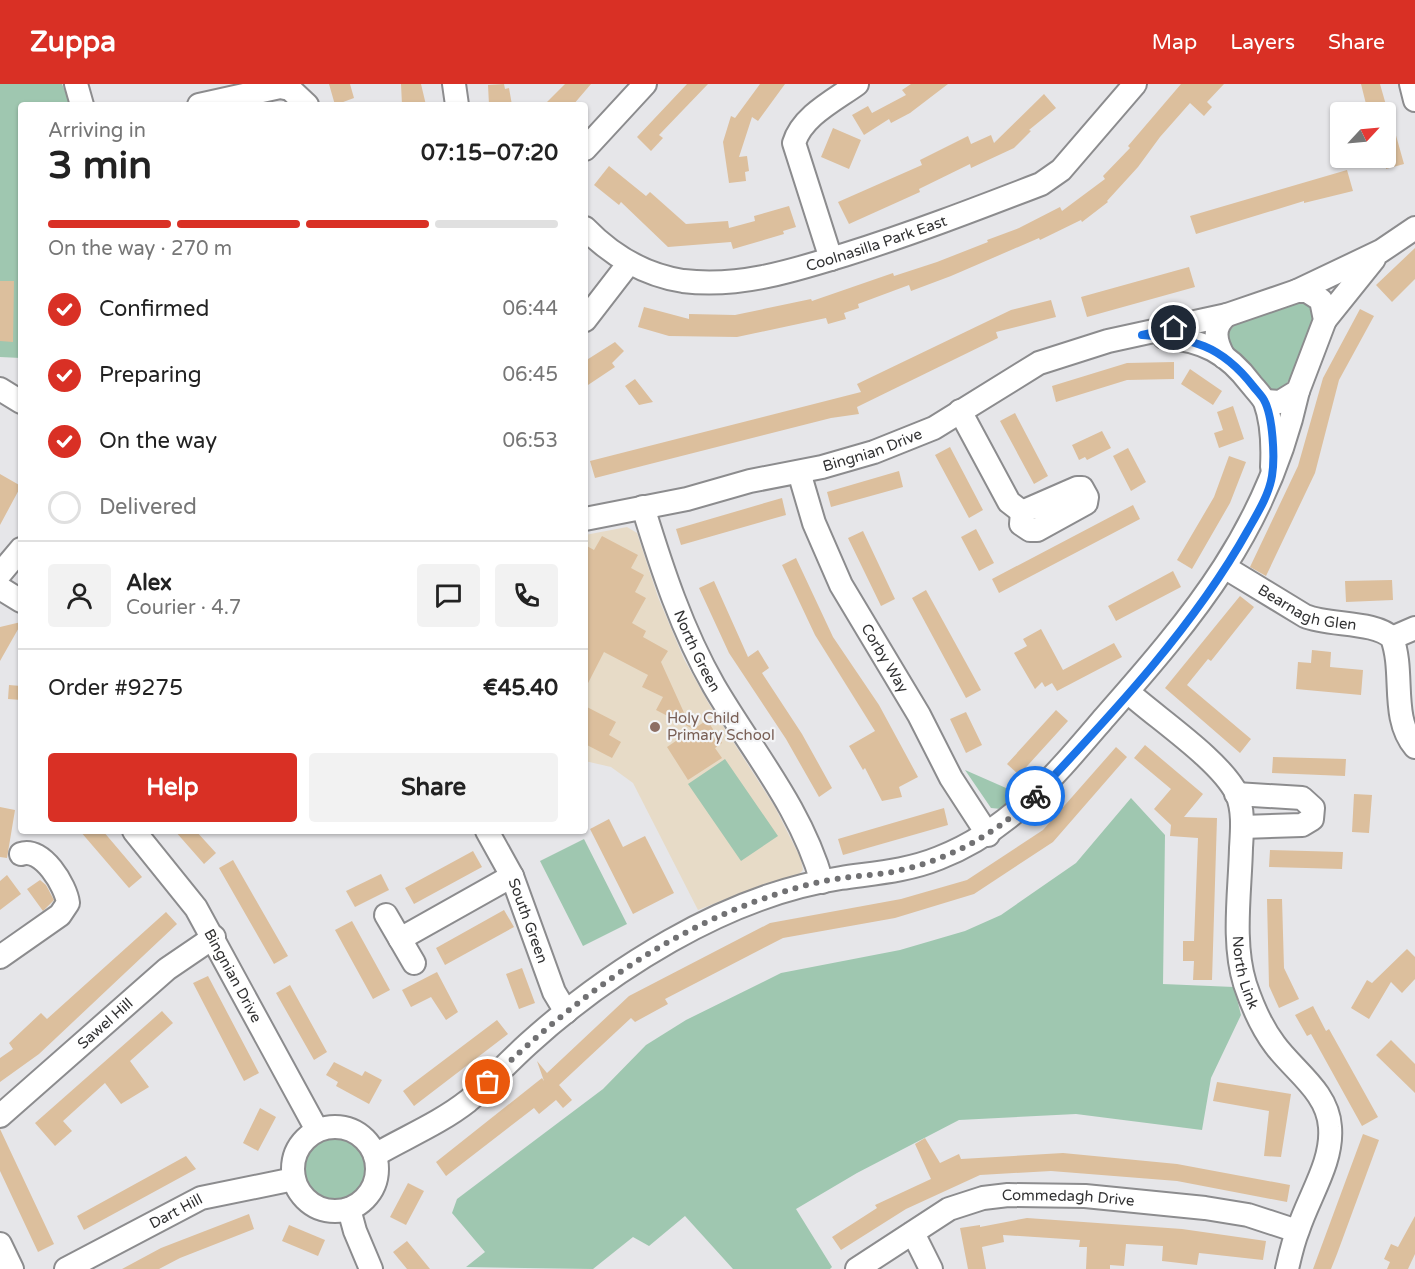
<!DOCTYPE html>
<meta charset="utf-8">
<style>
:root{--surface:#fff;--page:#f2f2f2;--text:#222;--muted:#767676;--line:#e0e0e0;--accent:#d93025}
body{margin:0;font-family:"Varela Round",sans-serif;background:var(--page);color:var(--text);height:100vh;display:flex;flex-direction:column;font-size:22px;white-space:nowrap}
*{box-sizing:border-box;margin:0}
p{font-size:20px;color:var(--muted)}
.icon{flex:none;width:33px;height:33px;fill:none;stroke:currentColor;stroke-width:2;stroke-linecap:round;stroke-linejoin:round}
.map{position:relative;flex:1;overflow:hidden}
.side{position:absolute;left:18px;top:18px;width:570px;height:732px;display:flex;flex-direction:column;background:var(--surface);border-radius:6px;box-shadow:0 2px 4px #0004}
.side>*{flex:none}
.needle{width:39px;rotate:64deg}
.tools{position:absolute;left:1330px;top:18px;display:grid;gap:12px}
.tools a{display:grid;place-items:center;width:66px;height:66px;border-radius:6px;background:var(--surface);box-shadow:0 2px 4px #0004;font-size:30px}
.pin{position:absolute;display:grid;place-items:center;width:51px;height:51px;color:#fff;margin:-26px;border:3px solid #fff;border-radius:50%;box-shadow:0 2px 6px #0007}
.courier{position:absolute;display:grid;place-items:center;width:60px;height:60px;margin:-30px;border:4px solid #1a73e8;border-radius:50%;background:#fff;color:#222;box-shadow:0 2px 8px #0007}
.overview em{font-style:normal;font-weight:700}
.overview div{display:flex;flex-direction:column-reverse}
.overview{display:flex;align-items:center;justify-content:space-between;height:102px;padding:0 30px}
h1{font-size:39px;font-weight:700;line-height:45px}
.bar{display:grid;grid-template-columns:repeat(4,1fr);gap:9px 6px;align-content:center;height:72px;padding:0 30px}
.bar i{height:8px;border-radius:4px;background:var(--line)}
.bar .current{background:var(--accent)}
.bar p{grid-column:span 4}
.line{display:flex;align-items:center;gap:15px;padding:0 30px;border-top:2px solid var(--line)}
.line div{flex:1}
.round{display:grid;place-items:center;flex:none;width:63px;height:63px;border-radius:6px;background:var(--page)}
ol{padding:0 30px;list-style:none}
li{display:flex;align-items:center;gap:18px;height:66px}
li p{margin-inline-start:auto}
li .icon{padding:6px;border-radius:50%;background:var(--accent);color:#fff;stroke-width:4}
li:last-child{color:var(--muted)}
li i{width:33px;height:33px;border:3px solid var(--line);border-radius:50%}
.primary-button{display:flex;gap:12px;margin-top:auto;padding:12px 30px}
.primary-button a{flex:1;height:69px;border-radius:6px;background:var(--accent);color:#fff;font-size:24px;font-weight:700;line-height:69px;text-align:center}
.primary-button a+a{background:var(--page);color:var(--text)}
header{display:flex;align-items:center;gap:36px;box-sizing:border-box;height:84px;padding:0 30px;background:var(--accent);color:#fff}
header strong{font-size:28px}
nav{display:flex;gap:33px;margin-inline-start:auto;font-size:21px}
.map>svg:first-child{display:block}
.education{fill:#e7dbc7}
.green{fill:#9fc7b0}
.building{fill:#dcbf9d}
.lines{fill:none;stroke-linecap:round;stroke-linejoin:round}
.minor-casing{stroke:#8c8c8e;stroke-width:26}
.minor{stroke:#fff;stroke-width:22}
.done{stroke:#717173;stroke-width:6;stroke-dasharray:0 10.8}
.route{stroke:#1a73e8;stroke-width:8}
.education-dot{fill:#8d6e63;stroke:#f3f4f6;stroke-width:2}
.labels{text-anchor:middle;dominant-baseline:central;stroke-width:4.5;stroke-linejoin:round;paint-order:stroke}
.street-label{font-size:15px;fill:#323233;stroke:#f3f4f6}
.education-label{font-size:15px;fill:#785e54;stroke:#f3f4f6;text-anchor:start}
</style>
<header>
<strong>Zuppa</strong>
<nav><a>Map</a><a>Layers</a><a>Share</a></nav>
</header>
<div class="map">
<svg width="1415" height="1185" viewBox="0 0 1415 1185">
<rect width="100%" height="100%" fill="#e6e6e9"/>
<path class="education" d="M627 443 637 449 658 513 684 575 709 620 775 723 801 775 803 786 797 792 764 800 698 826 633 699 611 683 585 677V451Z"/>
<path class="green" d="M0 0H62L71 21H21V274L0 273Z
M1301 217 1307 218 1314 226C1313 242 1292 297 1281 307H1271L1251 282 1230 263 1228 248 1236 240Z
M725 675 778 752 741 777 688 700Z
M965 686 1020 710 1001 725 991 724Z
M1131 714 1165 751 1163 900 1234 903 1241 931 1211 994 1202 1046 1076 1030 959 1036 857 1089 796 1125 832 1183 830 1185H733L685 1132 649 1162 633 1153 593 1185 466 1183 485 1168 452 1129 457 1115 603 1005 646 961 686 936 781 889 900 866 965 847 1001 831 1076 779Z
M584 755 627 840 583 862 540 777Z
M300 1084a36 36 0 1 1 72 0a36 36 0 1 1-72 0Z"/>
<path class="building" d="M329 0H350L354 14 335 21Z
M401 0H421L426 21H402Z
M504 0 505 5 509 4 512 21H489L488 1Z
M565 0H591L573 21H544Z
M687 0H708L659 51 663 54 651 67 637 53Z
M760 0H785L758 37 752 33 739 73 747 72 749 87 745 88 746 97 729 99 723 58 731 32 735 34Z
M911 0H948L910 29 891 39 889 35 864 51 852 31 868 22 872 29 906 11 902 6Z
M1181 0H1224L1207 18 1212 23 1204 32 1190 19 1160 53 1138 83 1107 117 1108 118 1082 138 1081 136 1040 156 1039 154 951 192 911 207 909 201 858 220 859 224 844 229 846 235 828 240 826 234 737 253 669 252 638 243 644 223 689 235V230L735 231 811 215 812 217 893 189 894 192 937 178 988 158 987 156 1019 144 1060 123 1062 127 1105 95 1103 92 1130 64 1128 62Z
M1361 0H1380L1388 28H1368Z
M1044 10 1056 24 1029 46 1031 47 1014 64 971 84 970 80 919 105 920 108 849 140 838 118 922 81 920 76 968 52 971 60 991 51 994 59Z
M1386 30H1390L1404 80 1386 85Z
M833 44 861 56 849 85 821 73Z
M609 82 646 112 650 108 686 140 728 137 729 144 755 137 754 132 789 122 796 143 783 147 784 150 733 165 731 158 668 163 621 118 619 121 594 101Z
M1347 86 1353 107 1304 119V117L1196 150 1190 132Z
M1415 164V195L1392 218 1376 201Z
M1189 183 1195 203 1087 233 1081 213Z
M0 197H14L13 258 0 257Z
M1051 216 1056 233 996 248 998 254 857 323 859 330 831 334 595 394 590 377 861 308 857 300 1011 226Z
M1360 225 1374 232 1339 296 1315 389 1266 492 1250 483 1298 382 1323 294Z
M615 258 624 267 612 279 615 283 585 303V277Z
M1174 278V295L1127 296 1056 318 1052 302 1127 279Z
M1190 285 1222 307 1213 321 1181 300Z
M635 295 653 318 639 321 625 302Z
M1233 322 1244 355 1219 364 1214 349 1223 346 1217 328Z
M1015 329 1048 392 1034 400 1000 337Z
M1102 347 1111 364 1087 376 1085 373 1079 376 1072 361Z
M950 363 983 426 969 434 935 371Z
M1128 364 1146 398 1131 407 1113 372Z
M1229 372 1246 378 1230 419 1192 485 1177 476 1214 413Z
M899 387 903 403 831 423 827 408Z
M0 390 21 402 0 441Z
M782 414 786 431 681 461 676 445Z
M1133 421 1140 435 999 509 992 495Z
M976 445 994 479 979 487 961 453Z
M863 447 895 515 881 522 848 454Z
M602 452 638 471 631 484 644 491 635 508 646 514 632 539 646 547 643 553 668 567 661 578 691 644 656 626 663 613 642 603 648 591 604 568 585 605V461L594 466Z
M796 474 833 553 879 621 918 693 899 703 902 713 882 717 865 684 863 686 849 662 875 647 815 551 782 481Z
M1173 487 1181 503 1116 537 1108 522Z
M1392 496 1393 516 1346 518 1345 497Z
M714 497 748 573 758 566 769 584 762 589 802 650 832 704 819 713 786 655 729 569 699 504Z
M926 506 981 606 966 614 912 514Z
M1240 512 1254 523 1211 577 1208 575 1187 601 1251 655 1240 669 1165 604Z
M21 538V540L0 577V543Z
M1041 545 1063 586 1114 559 1122 573 1057 607 1052 599 1045 603 1042 598 1035 605 1014 569 1027 562 1023 555Z
M1312 566 1331 568 1330 583 1363 586 1361 611 1296 605 1298 578 1311 579Z
M9 601 21 602V616L8 615Z
M585 622 616 638 609 651 621 658 612 674 585 660Z
M1056 626 1068 637 1019 691 1007 680Z
M966 628 982 661 966 669 950 635Z
M707 636 722 659 715 664 722 674 688 696 667 663Z
M1145 661 1203 710 1184 733 1217 734 1212 896H1193L1194 877H1183V857H1194L1198 754 1170 752 1171 741 1154 725 1171 705 1134 674Z
M1116 663 1127 673 1053 758 974 810 895 834 783 854 665 915 668 920 635 938 631 934 559 1001 572 1016 563 1024 556 1016 539 1030 534 1024 446 1092 436 1078 542 994 544 997 537 977 547 989 629 912 770 839 901 815 967 796 1043 746Z
M1273 673 1346 675 1345 692 1272 689Z
M1354 710 1372 711 1369 749 1352 748Z
M0 723 15 726 7 774 0 773Z
M944 724 948 741 843 771 838 755Z
M609 735 623 763 645 752 674 809 633 830 590 745Z
M80 747H103L142 793 129 804Z
M175 747H196L216 769 204 780Z
M1270 766 1343 768 1342 785 1269 783Z
M473 767 482 783 414 820 405 804Z
M233 776 288 872 274 880 219 784Z
M381 790 389 806 355 823 346 807Z
M7 791 21 810 0 826V797Z
M40 796 46 801 54 816 43 827 27 805Z
M1267 815H1282L1284 884 1299 915 1279 924 1269 902Z
M504 826 514 843 445 881 436 864Z
M166 828 177 840 39 970 0 998V974L13 965 9 959 41 929 47 935Z
M352 837 390 906 373 915 335 846Z
M1407 865 1415 873V895L1402 909 1391 898 1369 935 1351 924 1367 896 1372 899Z
M522 884 535 919 519 925 506 890Z
M437 888 458 928 446 936 431 913 411 923 402 906Z
M208 892 259 989 244 997 193 899Z
M290 901 327 968 314 976 276 909Z
M1313 922 1326 947 1329 945 1378 1033 1362 1042 1311 950 1307 952 1295 931Z
M162 927 173 939 130 977 149 1003 121 1020 105 999 63 1037 72 1047 55 1062 35 1039Z
M497 936 508 950 414 1022 403 1007Z
M1391 956 1415 980V1009L1376 971Z
M334 978 362 992 365 987 382 996 369 1020 336 1002 338 998 326 991Z
M1217 998 1291 1010 1281 1073 1264 1072 1269 1027 1213 1017Z
M260 1024 276 1033 258 1067 243 1059Z
M0 1045 54 1160 38 1168 0 1087Z
M1363 1050 1379 1056 1337 1170 1331 1185H1313Z
M925 1054 940 1079 959 1070 961 1075 1063 1069 1177 1080 1290 1101 1287 1118 1177 1097 1051 1087 980 1091 906 1125 841 1166 832 1153 877 1124 875 1121 931 1095 915 1060Z
M186 1072 196 1085 84 1146 77 1132Z
M408 1099 424 1107 406 1141 390 1133Z
M249 1130 254 1145 180 1174 159 1185H122L161 1164Z
M1415 1132V1170L1408 1185H1387L1390 1178 1384 1175 1391 1160 1398 1163Z
M1027 1134 1182 1145 1266 1157 1263 1176 1199 1169 1197 1181 1162 1177 1163 1162 1126 1160 1124 1182 1110 1181V1185H1086L1087 1163H1079L1080 1156 1003 1151 1004 1158 982 1163 986 1185H968L960 1144 980 1141V1143Z
M289 1141 325 1156 318 1172 282 1157Z
M407 1157 417 1169 430 1185H407L393 1168Z"/>
<g class="lines">
<g class="minor-casing">
<g id="minor">
<path d="M76 0 82 21"/>
<path d="M454 0 457 21"/>
<path d="M1411 0 1415 16"/>
<path d="M199 21 280 3 290 5 307 21"/>
<path d="M585 65 645 0"/>
<path id="s1" d="M585 144C611 171 645 191 683 197 739 204 792 187 844 171 911 150 976 125 1041 100L1061 86 1135 0"/>
<path d="M831 175 794 59C802 32 835 16 857 0"/>
<path d="M1297 207 1381 167 1415 144"/>
<path d="M585 236 629 179"/>
<path d="M1325 236 1374 175"/>
<path d="M1164 253C1202 256 1227 268 1251 300 1255 305 1262 312 1265 318 1272 337 1273 363 1272 383"/>
<path d="M1224 273C1215 257 1212 243 1227 231L1297 207H1307L1321 216 1325 236 1298 307 1280 318 1265 317"/>
<path d="M0 305 21 318"/>
<path d="M960 327 1009 418 1022 428"/>
<path id="s2" d="M799 388 814 439 841 501 919 631 951 694 988 751"/>
<path d="M1077 404H1082L1087 413 1086 419 1037 446H1030L1021 440 1022 428Z"/>
<path id="s3" d="M643 423C662 485 682 546 714 602 752 667 801 724 822 798"/>
<path id="s4" d="M585 435 687 415 750 397 822 383 874 368 934 344 1039 279 1108 257 1227 231"/>
<path id="s5" d="M1226 484 1305 532C1329 542 1375 537 1392 554 1405 589 1390 633 1415 663"/>
<path d="M0 490 21 465"/>
<path d="M0 504 21 517"/>
<path d="M1392 554 1415 544"/>
<path id="s6" d="M1128 608C1158 635 1220 676 1237 710 1244 727 1242 747 1241 764 1240 808 1232 858 1245 900 1252 921 1262 944 1275 961 1294 987 1328 1008 1330 1043 1333 1078 1309 1112 1298 1146 1293 1158 1290 1172 1287 1185"/>
<path d="M1236 710 1302 714 1313 724 1312 735 1302 741 1242 743"/>
<path id="s7" d="M134 747 196 824 317 1046"/>
<path id="s8" d="M487 747 512 792 554 908 566 928"/>
<path d="M386 831 414 879"/>
<path d="M400 855 512 792"/>
<path d="M0 873 60 831 68 819C66 802 42 762 21 770"/>
<path id="s9" d="M0 1032 167 885 214 853"/>
<circle cx="335" cy="1085" r="42"/>
<path d="M375 1071C406 1053 440 1039 468 1017 489 999 507 979 528 960 571 921 619 886 670 857 721 828 782 803 841 794 875 789 907 787 939 774 1011 746 1056 690 1105 633 1195 531 1268 444 1298 307"/>
<path d="M349 1125 355 1147 371 1185"/>
<path d="M913 1149 931 1185"/>
<path d="M0 1160 12 1185"/>
<path id="s10" d="M66 1185 201 1114 294 1095"/>
<path id="s11" d="M857 1185 949 1125 983 1114 1008 1111 1085 1112 1205 1124 1248 1131 1297 1147"/>
</g>
</g>
<use href="#minor" class="minor"/>
</g>
<g class="lines">
<path class="done" d="M488 998C570 919 659 850 768 813 791 805 818 797 843 794 862 791 882 791 901 786 953 774 997 749 1035 712"/>
<path class="route" d="M1035 712C1111 631 1194 543 1248 446 1257 430 1269 411 1272 392 1275 374 1273 332 1264 316 1261 311 1256 306 1253 302 1221 261 1192 254 1142 251L1174 244"/>
</g>
<circle class="education-dot" cx="655" cy="643" r="6"/>
<g class="labels">
<g class="street-label">
<text stroke="none"><textPath href="#s1" startOffset="312">Coolnasilla Park East</textPath></text>
<text stroke="none"><textPath href="#s4" startOffset="296">Bingnian Drive</textPath></text>
<text stroke="none"><textPath href="#s5" startOffset="92">Bearnagh Glen</textPath></text>
<text stroke="none"><textPath href="#s3" startOffset="154">North Green</textPath></text>
<text stroke="none"><textPath href="#s2" startOffset="206">Corby Way</textPath></text>
<text stroke="none"><textPath href="#s8" startOffset="99">South Green</textPath></text>
<text stroke="none"><textPath href="#s6" startOffset="330">North Link</textPath></text>
<text stroke="none"><textPath href="#s7" startOffset="176">Bingnian Drive</textPath></text>
<text stroke="none"><textPath href="#s9" startOffset="140">Sawel Hill</textPath></text>
<text stroke="none"><textPath href="#s11" startOffset="231">Commedagh Drive</textPath></text>
<text stroke="none"><textPath href="#s10" startOffset="124">Dart Hill</textPath></text>
</g>
<g class="education-label">
<text x="667" y="634">Holy Child<tspan x="667" dy="17">Primary School</tspan></text>
</g>
</g>
</svg>
<div class="tools">
<a><svg class="needle" viewBox="-14 -14 28 28"><path d="M0-13l5 13h-10z" fill="#e53935"/><path d="M0 13l5-13h-10z" fill="#767676"/></svg></a>
</div>
<div class="pin" style="left:488px;top:998px;background:#ea580c"><svg class="icon" aria-label="bag" viewBox="0 0 24 24"><path d="M5 8h14l-1 12H6zM9 8a3 3 0 0 1 6 0"/></svg></div>
<div class="pin" style="left:1174px;top:244px;background:#1f2937"><svg class="icon" aria-label="home" viewBox="0 0 24 24"><path d="M3 11l9-7 9 7M6 9v11h12V9"/></svg></div>
<div class="courier" style="left:1035px;top:712px"><svg class="icon" aria-label="bike" viewBox="0 0 24 24"><circle cx="6" cy="16" r="4"/><circle cx="18" cy="16" r="4"/><path d="M6 16l4-8h5l3 8M10 8l3 8H6M13 5h3"/></svg></div>
<section class="side">
<div class="overview"><div><h1>3 min</h1><p>Arriving in</p></div><em>07:15–07:20</em></div>
<div class="bar"><i class="current"></i><i class="current"></i><i class="current"></i><i></i><p>On the way · 270 m</p></div>
<ol>
<li><svg class="icon" aria-label="check" viewBox="0 0 24 24"><path d="M5 12l5 5 9-10"/></svg>Confirmed<p>06:44</p></li>
<li><svg class="icon" aria-label="check" viewBox="0 0 24 24"><path d="M5 12l5 5 9-10"/></svg>Preparing<p>06:45</p></li>
<li><svg class="icon" aria-label="check" viewBox="0 0 24 24"><path d="M5 12l5 5 9-10"/></svg>On the way<p>06:53</p></li>
<li><i></i>Delivered</li>
</ol>
<div class="line" style="height:108px"><a class="round"><svg class="icon" aria-label="person" viewBox="0 0 24 24"><circle cx="12" cy="8" r="4"/><path d="M4 21q1-7 8-7t8 7"/></svg></a><div><b>Alex</b><p>Courier · 4.7</p></div><a class="round"><svg class="icon" aria-label="chat" viewBox="0 0 24 24"><path d="M4 5h16v11H9l-5 4z"/></svg></a><a class="round"><svg class="icon" aria-label="phone" viewBox="0 0 24 24"><path d="M5 4h4l2 5-3 2q2 4 5 5l2-3 5 2v4C11 20 4 13 5 4z"/></svg></a></div>
<div class="line" style="height:78px"><div>Order #9275</div><b>€45.40</b></div>
<div class="primary-button"><a>Help</a><a>Share</a></div>
</section>
</div>
